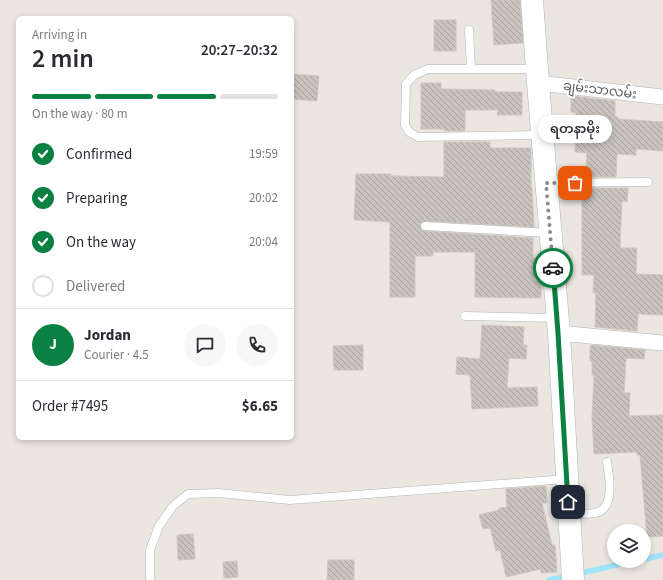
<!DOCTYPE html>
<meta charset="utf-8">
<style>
:root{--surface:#fff;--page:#f7f7f7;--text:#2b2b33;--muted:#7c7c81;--line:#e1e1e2;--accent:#0b8043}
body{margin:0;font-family:"Source Sans 3","Noto Sans Myanmar",sans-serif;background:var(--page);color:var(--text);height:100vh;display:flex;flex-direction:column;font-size:15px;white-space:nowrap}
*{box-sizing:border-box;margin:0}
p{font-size:13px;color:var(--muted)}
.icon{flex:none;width:22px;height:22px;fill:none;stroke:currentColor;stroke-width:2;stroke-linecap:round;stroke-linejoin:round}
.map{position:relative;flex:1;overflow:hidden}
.sheet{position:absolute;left:16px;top:16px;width:278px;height:424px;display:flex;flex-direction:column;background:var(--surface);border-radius:6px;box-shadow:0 2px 6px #0003}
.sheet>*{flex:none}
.fabs{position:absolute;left:607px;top:524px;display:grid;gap:8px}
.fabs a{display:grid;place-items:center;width:44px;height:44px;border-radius:50%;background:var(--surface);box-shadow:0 2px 6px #0003;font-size:20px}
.pin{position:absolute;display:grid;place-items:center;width:34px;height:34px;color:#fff;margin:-17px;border-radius:8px;box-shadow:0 2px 6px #0006}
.courier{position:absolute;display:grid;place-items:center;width:40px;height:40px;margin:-20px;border:3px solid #0b8043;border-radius:50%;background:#fff;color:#222;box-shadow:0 1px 5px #0007}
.bubble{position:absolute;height:28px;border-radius:14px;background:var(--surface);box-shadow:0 2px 6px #0003;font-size:13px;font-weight:600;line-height:28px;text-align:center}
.summary em{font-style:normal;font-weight:600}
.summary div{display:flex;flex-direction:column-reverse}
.summary{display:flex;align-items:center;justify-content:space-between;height:68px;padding:0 16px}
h1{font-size:26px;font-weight:600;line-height:30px}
.bar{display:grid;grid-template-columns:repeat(4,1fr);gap:6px 4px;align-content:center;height:48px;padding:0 16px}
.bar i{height:5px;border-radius:3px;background:var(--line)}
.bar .on{background:var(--accent)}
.bar p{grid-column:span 4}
.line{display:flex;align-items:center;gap:10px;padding:0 16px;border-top:1px solid var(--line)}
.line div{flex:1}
.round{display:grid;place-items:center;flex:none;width:42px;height:42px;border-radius:21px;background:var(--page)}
ol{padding:0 16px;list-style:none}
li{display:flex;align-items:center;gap:12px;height:44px}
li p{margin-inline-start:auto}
li .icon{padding:4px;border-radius:50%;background:var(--accent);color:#fff;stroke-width:4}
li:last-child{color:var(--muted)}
li i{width:22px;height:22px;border:2px solid var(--line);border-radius:50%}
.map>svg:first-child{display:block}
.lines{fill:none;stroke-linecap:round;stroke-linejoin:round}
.stream{stroke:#9fe4fa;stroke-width:5.5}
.building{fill:url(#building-back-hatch);stroke:#cfc6be}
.lane-casing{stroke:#b0b4b7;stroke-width:9}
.street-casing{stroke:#b0b4b7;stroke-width:16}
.secondary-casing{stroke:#afb4b7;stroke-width:23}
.lane{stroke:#fff;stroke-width:8}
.street{stroke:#fff;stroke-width:15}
.secondary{stroke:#fff;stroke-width:22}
.done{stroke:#8b8d8c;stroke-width:4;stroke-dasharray:0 7.2}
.route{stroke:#0b8043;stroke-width:5}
.labels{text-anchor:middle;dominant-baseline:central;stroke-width:3.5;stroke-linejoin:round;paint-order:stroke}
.street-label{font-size:13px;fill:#585d60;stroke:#fff}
</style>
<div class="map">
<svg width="663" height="580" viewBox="0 0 663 580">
<defs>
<pattern id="building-back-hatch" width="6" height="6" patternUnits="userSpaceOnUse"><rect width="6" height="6" fill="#c8c3bf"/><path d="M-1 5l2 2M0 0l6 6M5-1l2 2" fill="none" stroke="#a5a29f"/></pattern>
</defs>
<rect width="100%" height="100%" fill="#ebe6df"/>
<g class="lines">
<path class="stream" d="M644 559 663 555
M577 574 634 561
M549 580 569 576"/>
</g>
<path class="building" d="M491 0H520L523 43 494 45Z
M434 20H456V51H434Z
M292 74 319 76 317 101 292 99Z
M421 83H441V89L495 90V92H522V115H497L498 110H465V131H444V129H421Z
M571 96 615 101V117H618V119L663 122V151L636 149V155L617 154 616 177H585L587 153 575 152 576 112H571Z
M444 142H490V148H531V188H532L534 227 425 221 421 223 420 226 422 230 425 231 533 238V258H535V280H541V298L475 297V252H433V256H415V297H390V222L354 220 356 174H391V176L444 177Z
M582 188H628L627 202 622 201 620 248H637L636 274 663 275V315L638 314 637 331 595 327 596 293H593L594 275H582Z
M482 325 524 327 523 345H527L526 359 509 358 507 388 537 387 538 406 472 409 470 375 456 374 457 357 480 359Z
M363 345V370H334L333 346Z
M590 345 645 350 644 359 626 358 624 393H630L629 416 663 415V536L647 537 640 455H637V452L594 454 592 417 594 375H592V361H590Z
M546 486 547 503H542L552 545H555L557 572 541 573V569L506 577 500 550 496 551 490 528 483 529 479 515 499 510V508L507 507 506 489Z
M193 534 195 559 178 560 177 535Z
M328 560H354V580H327Z
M237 561 238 577 224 578 223 562Z"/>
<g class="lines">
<g class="lane-casing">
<path id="lane" d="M469 30 471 68
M537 69H428L414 75 406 84 405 125 409 132 418 137 541 135
M547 183 648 182
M425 226 550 233
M465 316 556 318
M570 514C578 514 587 514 595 513 616 509 609 476 607 462
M150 580V550L159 526 173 506 188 494 219 493 290 500 566 479"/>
</g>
<g class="street-casing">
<path id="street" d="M538 83 663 97
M559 333 663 343"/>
</g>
<g class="secondary-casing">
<path id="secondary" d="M532 0 538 83 559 333 573 580"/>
</g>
<use href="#lane" class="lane"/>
<use href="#street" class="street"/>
<use href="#secondary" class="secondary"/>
</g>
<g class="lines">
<path class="done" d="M553 268 546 183H575"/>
<path class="route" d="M553 268 558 333 568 502"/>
</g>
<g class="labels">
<g class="street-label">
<text transform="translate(600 90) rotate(7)">ချမ်းသာလမ်း</text>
</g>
</g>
</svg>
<div class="fabs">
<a><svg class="icon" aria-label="layers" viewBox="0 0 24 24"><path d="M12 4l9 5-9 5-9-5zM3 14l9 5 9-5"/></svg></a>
</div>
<div class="pin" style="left:575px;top:183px;background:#ea580c"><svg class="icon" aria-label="bag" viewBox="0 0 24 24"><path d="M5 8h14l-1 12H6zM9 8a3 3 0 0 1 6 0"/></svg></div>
<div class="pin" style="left:568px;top:502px;background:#1f2937"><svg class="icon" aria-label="home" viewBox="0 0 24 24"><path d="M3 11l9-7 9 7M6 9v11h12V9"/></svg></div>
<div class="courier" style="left:553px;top:268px"><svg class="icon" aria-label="car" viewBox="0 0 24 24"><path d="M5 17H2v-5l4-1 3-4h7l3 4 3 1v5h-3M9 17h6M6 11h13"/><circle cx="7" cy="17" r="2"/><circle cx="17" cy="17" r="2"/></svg></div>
<div class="bubble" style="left:538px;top:115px;width:74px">ရတနာမိုး</div>
<section class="sheet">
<div class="summary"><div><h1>2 min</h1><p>Arriving in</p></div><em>20:27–20:32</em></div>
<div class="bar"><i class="on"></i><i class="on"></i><i class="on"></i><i></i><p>On the way · 80 m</p></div>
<ol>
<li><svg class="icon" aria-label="check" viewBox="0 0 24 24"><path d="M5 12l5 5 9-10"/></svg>Confirmed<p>19:59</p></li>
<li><svg class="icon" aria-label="check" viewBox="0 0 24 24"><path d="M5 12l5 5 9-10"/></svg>Preparing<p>20:02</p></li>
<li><svg class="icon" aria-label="check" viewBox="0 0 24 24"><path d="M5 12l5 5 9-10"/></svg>On the way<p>20:04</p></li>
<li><i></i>Delivered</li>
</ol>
<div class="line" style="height:72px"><b class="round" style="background:var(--accent);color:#fff">J</b><div><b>Jordan</b><p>Courier · 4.5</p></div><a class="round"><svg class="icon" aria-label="chat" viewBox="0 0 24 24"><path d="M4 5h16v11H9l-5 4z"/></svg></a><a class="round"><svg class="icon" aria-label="phone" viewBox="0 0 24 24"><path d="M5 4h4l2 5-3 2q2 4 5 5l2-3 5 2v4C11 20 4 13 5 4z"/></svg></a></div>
<div class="line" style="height:52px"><div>Order #7495</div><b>$6.65</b></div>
</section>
</div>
